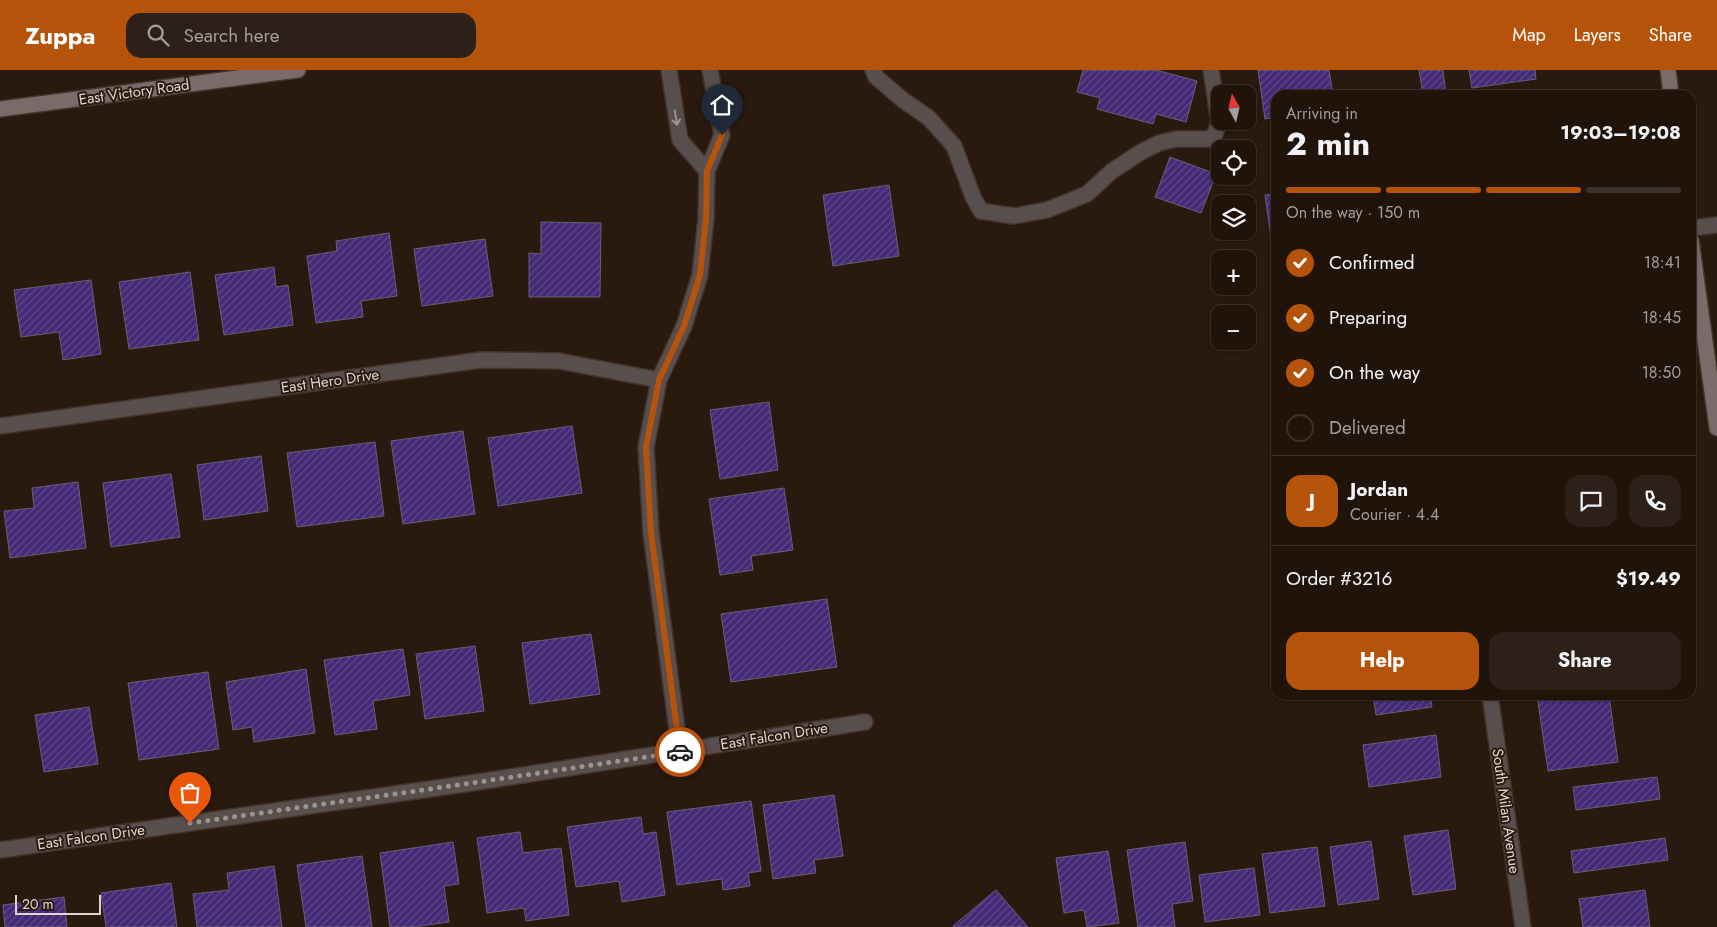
<!DOCTYPE html>
<meta charset="utf-8">
<style>
:root{--surface:#1f130a;--page:#2c2018;--text:#f1f3f6;--muted:#a19e9c;--line:#3c322b;--accent:#b45309}
body{margin:0;font-family:Jost,sans-serif;background:var(--page);color:var(--text);height:100vh;display:flex;flex-direction:column;font-size:19px;white-space:nowrap}
*{box-sizing:border-box;margin:0}
p{font-size:16px;color:var(--muted)}
.icon{flex:none;width:28px;height:28px;fill:none;stroke:currentColor;stroke-width:2;stroke-linecap:round;stroke-linejoin:round}
.map{position:relative;flex:1;overflow:hidden}
.drawer{position:absolute;left:1271px;top:20px;width:425px;height:610px;display:flex;flex-direction:column;background:var(--surface);border-radius:15px;box-shadow:0 1px 4px #0004,0 0 0 1px var(--line)}
.drawer>*{flex:none}
.needle{width:32px;rotate:352deg}
.tools{position:absolute;left:1211px;top:15px;display:grid;gap:10px}
.tools a{display:grid;place-items:center;width:45px;height:45px;border-radius:10px;background:var(--surface);box-shadow:0 1px 4px #0004,0 0 0 1px var(--line);font-size:25px}
.scale{position:absolute;left:15px;bottom:12px;width:86px;box-sizing:border-box;padding-left:5px;border:2px solid #e0d5ce;border-top:0;font-size:14px;line-height:18px;white-space:nowrap;color:#e0d5ce;-webkit-text-stroke:4px #29190e;paint-order:stroke}
.pin{position:absolute;display:grid;place-items:center;width:42px;height:42px;color:#fff;margin:-51px -21px;border-radius:50% 50% 50% 0;rotate:-45deg;box-shadow:0 0 5px #0007}
.pin .icon{rotate:45deg}
.courier{position:absolute;display:grid;place-items:center;width:50px;height:50px;margin:-25px;border:4px solid #b45309;border-radius:50%;background:#fff;color:#222;box-shadow:0 1px 6px #0007}
.head em{font-style:normal;font-weight:700}
.head div{display:flex;flex-direction:column-reverse}
.head{display:flex;align-items:center;justify-content:space-between;height:85px;padding:0 15px}
h1{font-size:32px;font-weight:700;line-height:38px}
.bar{display:grid;grid-template-columns:repeat(4,1fr);gap:8px 5px;align-content:center;height:60px;padding:0 15px}
.bar i{height:6px;border-radius:4px;background:var(--line)}
.bar .active{background:var(--accent)}
.bar p{grid-column:span 4}
.line{display:flex;align-items:center;gap:12px;padding:0 15px;border-top:1px solid var(--line)}
.line div{flex:1}
.round{display:grid;place-items:center;flex:none;width:52px;height:52px;border-radius:15px;background:var(--page)}
ol{padding:0 15px;list-style:none}
li{display:flex;align-items:center;gap:15px;height:55px}
li p{margin-inline-start:auto}
li .icon{padding:5px;border-radius:50%;background:var(--accent);color:#fff;stroke-width:4}
li:last-child{color:var(--muted)}
li i{width:28px;height:28px;border:2px solid var(--line);border-radius:50%}
.cta{display:flex;gap:10px;margin-top:auto;padding:10px 15px}
.cta a{flex:1;height:58px;border-radius:15px;background:var(--accent);color:#fff;font-size:20px;font-weight:700;line-height:58px;text-align:center}
.cta a+a{background:var(--page);color:var(--text)}
header{display:flex;align-items:center;gap:30px;box-sizing:border-box;height:70px;padding:0 25px;background:var(--accent);color:#fff}
header strong{font-size:24px}
nav{display:flex;gap:28px;margin-inline-start:auto;font-size:18px}
.search{width:350px;height:45px;background:var(--page);display:flex;align-items:center;gap:12px;box-sizing:border-box;padding:0 18px;border-radius:15px;color:var(--muted);font-size:19px}
.map>svg:first-child{display:block}
.building{fill:url(#building-hatch);stroke:#666175}
.lines{fill:none;stroke-linecap:round;stroke-linejoin:round}
.lane-casing{stroke:#433329;stroke-width:18}
.street-casing{stroke:#433329;stroke-width:18}
.secondary-casing{stroke:#433329;stroke-width:18}
.lane{stroke:#594e4e;stroke-width:15}
.street{stroke:#594e4e;stroke-width:15}
.secondary{stroke:#7b6a69;stroke-width:15}
.oneway{stroke:#9c928e}
.done{stroke:#a0938b;stroke-width:5;stroke-dasharray:0 9}
.route{stroke:#b45309;stroke-width:6}
.labels{text-anchor:middle;dominant-baseline:central;stroke-width:4;stroke-linejoin:round;paint-order:stroke}
.street-label{font-size:15px;fill:#e0d5ce;stroke:#29190e}
</style>
<header>
<strong>Zuppa</strong>
<div class="search"><svg class="icon" aria-label="search" viewBox="0 0 24 24"><circle cx="10" cy="10" r="6"/><path d="M15 15l6 6"/></svg>Search here</div>
<nav><a>Map</a><a>Layers</a><a>Share</a></nav>
</header>
<div class="map">
<svg width="1717" height="857" viewBox="0 0 1717 857">
<defs>
<pattern id="building-hatch" width="6" height="6" patternUnits="userSpaceOnUse" patternTransform="scale(1.25)"><rect width="6" height="6" fill="#442a76"/><path d="M-1 1l2-2M0 6l6-6M5 7l2-2" fill="none" stroke="#5f4888"/></pattern>
</defs>
<rect width="100%" height="100%" fill="#29190e"/>
<path class="building" d="M1083 0H1156L1197 11 1186 52 1156 44 1153 54 1097 39 1100 28 1077 22Z
M1258 0H1329L1333 25H1276V47L1265 49Z
M1419 0H1443L1446 25H1423Z
M1469 0H1535L1536 9 1472 18Z
M1170 87 1216 104 1201 143 1155 127Z
M889 115 899 186 833 196 823 125Z
M1276 124V175H1272L1265 125Z
M541 152 601 153 600 227H529V183L541 184Z
M389 163 397 226 361 231 363 247 316 253 307 186 337 181 336 171Z
M485 169 493 226 422 236 414 179Z
M274 197 276 217 288 215 293 255 224 265 215 205Z
M190 202 199 270 129 279 119 212Z
M91 210 101 284 63 290 59 262 21 267 14 220Z
M769 332 778 400 720 409 710 340Z
M572 356 582 423 498 436 488 368Z
M463 361 475 444 403 454 391 371Z
M375 372 384 446 297 457 287 383Z
M261 386 268 441 204 450 197 395Z
M171 404 180 467 111 477 103 413Z
M78 412 86 478 10 488 4 441 34 438 32 418Z
M784 418 793 480 751 486 753 500 720 505 709 429Z
M827 529 837 597 731 612 721 544Z
M591 564 600 624 530 634 522 573Z
M475 576 484 641 425 649 416 584Z
M403 579 410 625 373 631 377 659 335 665 324 590Z
M306 599 315 663 254 672 252 657 233 660 226 612Z
M208 602 219 679 139 690 128 613Z
M1373 625H1430L1432 637 1376 645Z
M1537 625H1609L1618 692 1548 701Z
M89 637 98 694 44 702 35 645Z
M1436 665 1441 707 1369 717 1363 675Z
M1657 707 1660 729 1576 740 1573 717Z
M834 725 843 786 814 790 816 803 773 809 763 735Z
M751 731 761 801 748 803 750 816 723 820 722 809 677 815 667 742Z
M641 747 643 764 656 762 665 825 622 832 619 811 576 817 567 757Z
M1448 760 1456 819 1413 825 1404 766Z
M520 762 523 783 561 778 569 845 526 851 524 838 487 843 477 768Z
M1665 768 1668 790 1574 803 1571 781Z
M1371 771 1379 829 1338 835 1330 777Z
M453 772 459 814 444 816 449 852 413 857H390L380 783Z
M1185 772 1193 831 1172 834 1175 857H1138L1127 780Z
M1317 777 1325 836 1270 843 1262 784Z
M1108 781 1119 853 1087 857 1084 840 1064 843 1056 788Z
M362 786 372 857H306L297 795Z
M274 796 282 857H197L193 824 229 820 227 803Z
M1254 798 1260 845 1205 852 1199 805Z
M171 813 177 857H106L101 823Z
M996 820 1028 857H954L953 856Z
M1645 820 1650 857H1583L1579 829Z
M64 827 67 857H5L3 835Z"/>
<g class="lines">
<g class="lane-casing">
<path id="lane" d="M873 0 876 7 903 30 929 48 954 76 973 127 981 141 1014 146 1047 140 1087 124 1112 101 1141 82 1159 73 1176 69H1213L1219 53 1211 0
M1691 158 1717 155"/>
</g>
<g class="street-casing">
<path id="street" d="M669 0 680 70 707 101
M0 356 481 290 559 291 659 310
M1490 625 1523 857
M680 682 651 463 646 377 659 310 684 256 700 205 706 148 707 101 722 65 710 0
M0 780 465 714 865 652"/>
</g>
<g class="secondary-casing">
<path id="secondary" d="M1668 0 1671 25
M0 39 298 0
M1691 170 1717 358"/>
</g>
<use href="#lane" class="lane"/>
<use href="#street" class="street"/>
<use href="#secondary" class="secondary"/>
</g>
<defs><path id="oneway-shaft" d="M-6 0H5M1.5-3L5.5 0L1.5 3" fill="none" stroke-width="1.6" stroke-linecap="round" stroke-linejoin="round" transform="scale(1.25)"/></defs>
<use class="oneway" href="#oneway-shaft" transform="translate(676 48) rotate(81)"/>
<g class="lines">
<path class="done" d="M190 753 465 714 680 682"/>
<path class="route" d="M680 682 651 463 646 377 659 310 684 256 700 205 706 148 707 101 722 65"/>
</g>
<g class="labels">
<g class="street-label">
<text transform="translate(134 22) rotate(-8)">East Victory Road</text>
<text transform="translate(330 311) rotate(-8)">East Hero Drive</text>
<text transform="translate(774 666) rotate(-9)">East Falcon Drive</text>
<text transform="translate(1506 741) rotate(82)">South Milan Avenue</text>
<text transform="translate(91 767) rotate(-8)">East Falcon Drive</text>
</g>
</g>
</svg>
<div class="tools">
<a><svg class="needle" viewBox="-14 -14 28 28"><path d="M0-13l5 13h-10z" fill="#e53935"/><path d="M0 13l5-13h-10z" fill="#a19e9c"/></svg></a>
<a><svg class="icon" aria-label="locate" viewBox="0 0 24 24"><circle cx="12" cy="12" r="6"/><path d="M12 2v4M12 18v4M2 12h4M18 12h4"/></svg></a>
<a><svg class="icon" aria-label="layers" viewBox="0 0 24 24"><path d="M12 4l9 5-9 5-9-5zM3 14l9 5 9-5"/></svg></a>
<a>+</a>
<a>−</a>
</div>
<div class="scale">20 m</div>
<div class="pin" style="left:190px;top:753px;background:#ea580c"><svg class="icon" aria-label="bag" viewBox="0 0 24 24"><path d="M5 8h14l-1 12H6zM9 8a3 3 0 0 1 6 0"/></svg></div>
<div class="pin" style="left:722px;top:65px;background:#1f2937"><svg class="icon" aria-label="home" viewBox="0 0 24 24"><path d="M3 11l9-7 9 7M6 9v11h12V9"/></svg></div>
<div class="courier" style="left:680px;top:682px"><svg class="icon" aria-label="car" viewBox="0 0 24 24"><path d="M5 17H2v-5l4-1 3-4h7l3 4 3 1v5h-3M9 17h6M6 11h13"/><circle cx="7" cy="17" r="2"/><circle cx="17" cy="17" r="2"/></svg></div>
<section class="drawer">
<div class="head"><div><h1>2 min</h1><p>Arriving in</p></div><em>19:03–19:08</em></div>
<div class="bar"><i class="active"></i><i class="active"></i><i class="active"></i><i></i><p>On the way · 150 m</p></div>
<ol>
<li><svg class="icon" aria-label="check" viewBox="0 0 24 24"><path d="M5 12l5 5 9-10"/></svg>Confirmed<p>18:41</p></li>
<li><svg class="icon" aria-label="check" viewBox="0 0 24 24"><path d="M5 12l5 5 9-10"/></svg>Preparing<p>18:45</p></li>
<li><svg class="icon" aria-label="check" viewBox="0 0 24 24"><path d="M5 12l5 5 9-10"/></svg>On the way<p>18:50</p></li>
<li><i></i>Delivered</li>
</ol>
<div class="line" style="height:90px"><b class="round" style="background:var(--accent);color:#fff">J</b><div><b>Jordan</b><p>Courier · 4.4</p></div><a class="round"><svg class="icon" aria-label="chat" viewBox="0 0 24 24"><path d="M4 5h16v11H9l-5 4z"/></svg></a><a class="round"><svg class="icon" aria-label="phone" viewBox="0 0 24 24"><path d="M5 4h4l2 5-3 2q2 4 5 5l2-3 5 2v4C11 20 4 13 5 4z"/></svg></a></div>
<div class="line" style="height:65px"><div>Order #3216</div><b>$19.49</b></div>
<div class="cta"><a>Help</a><a>Share</a></div>
</section>
</div>
